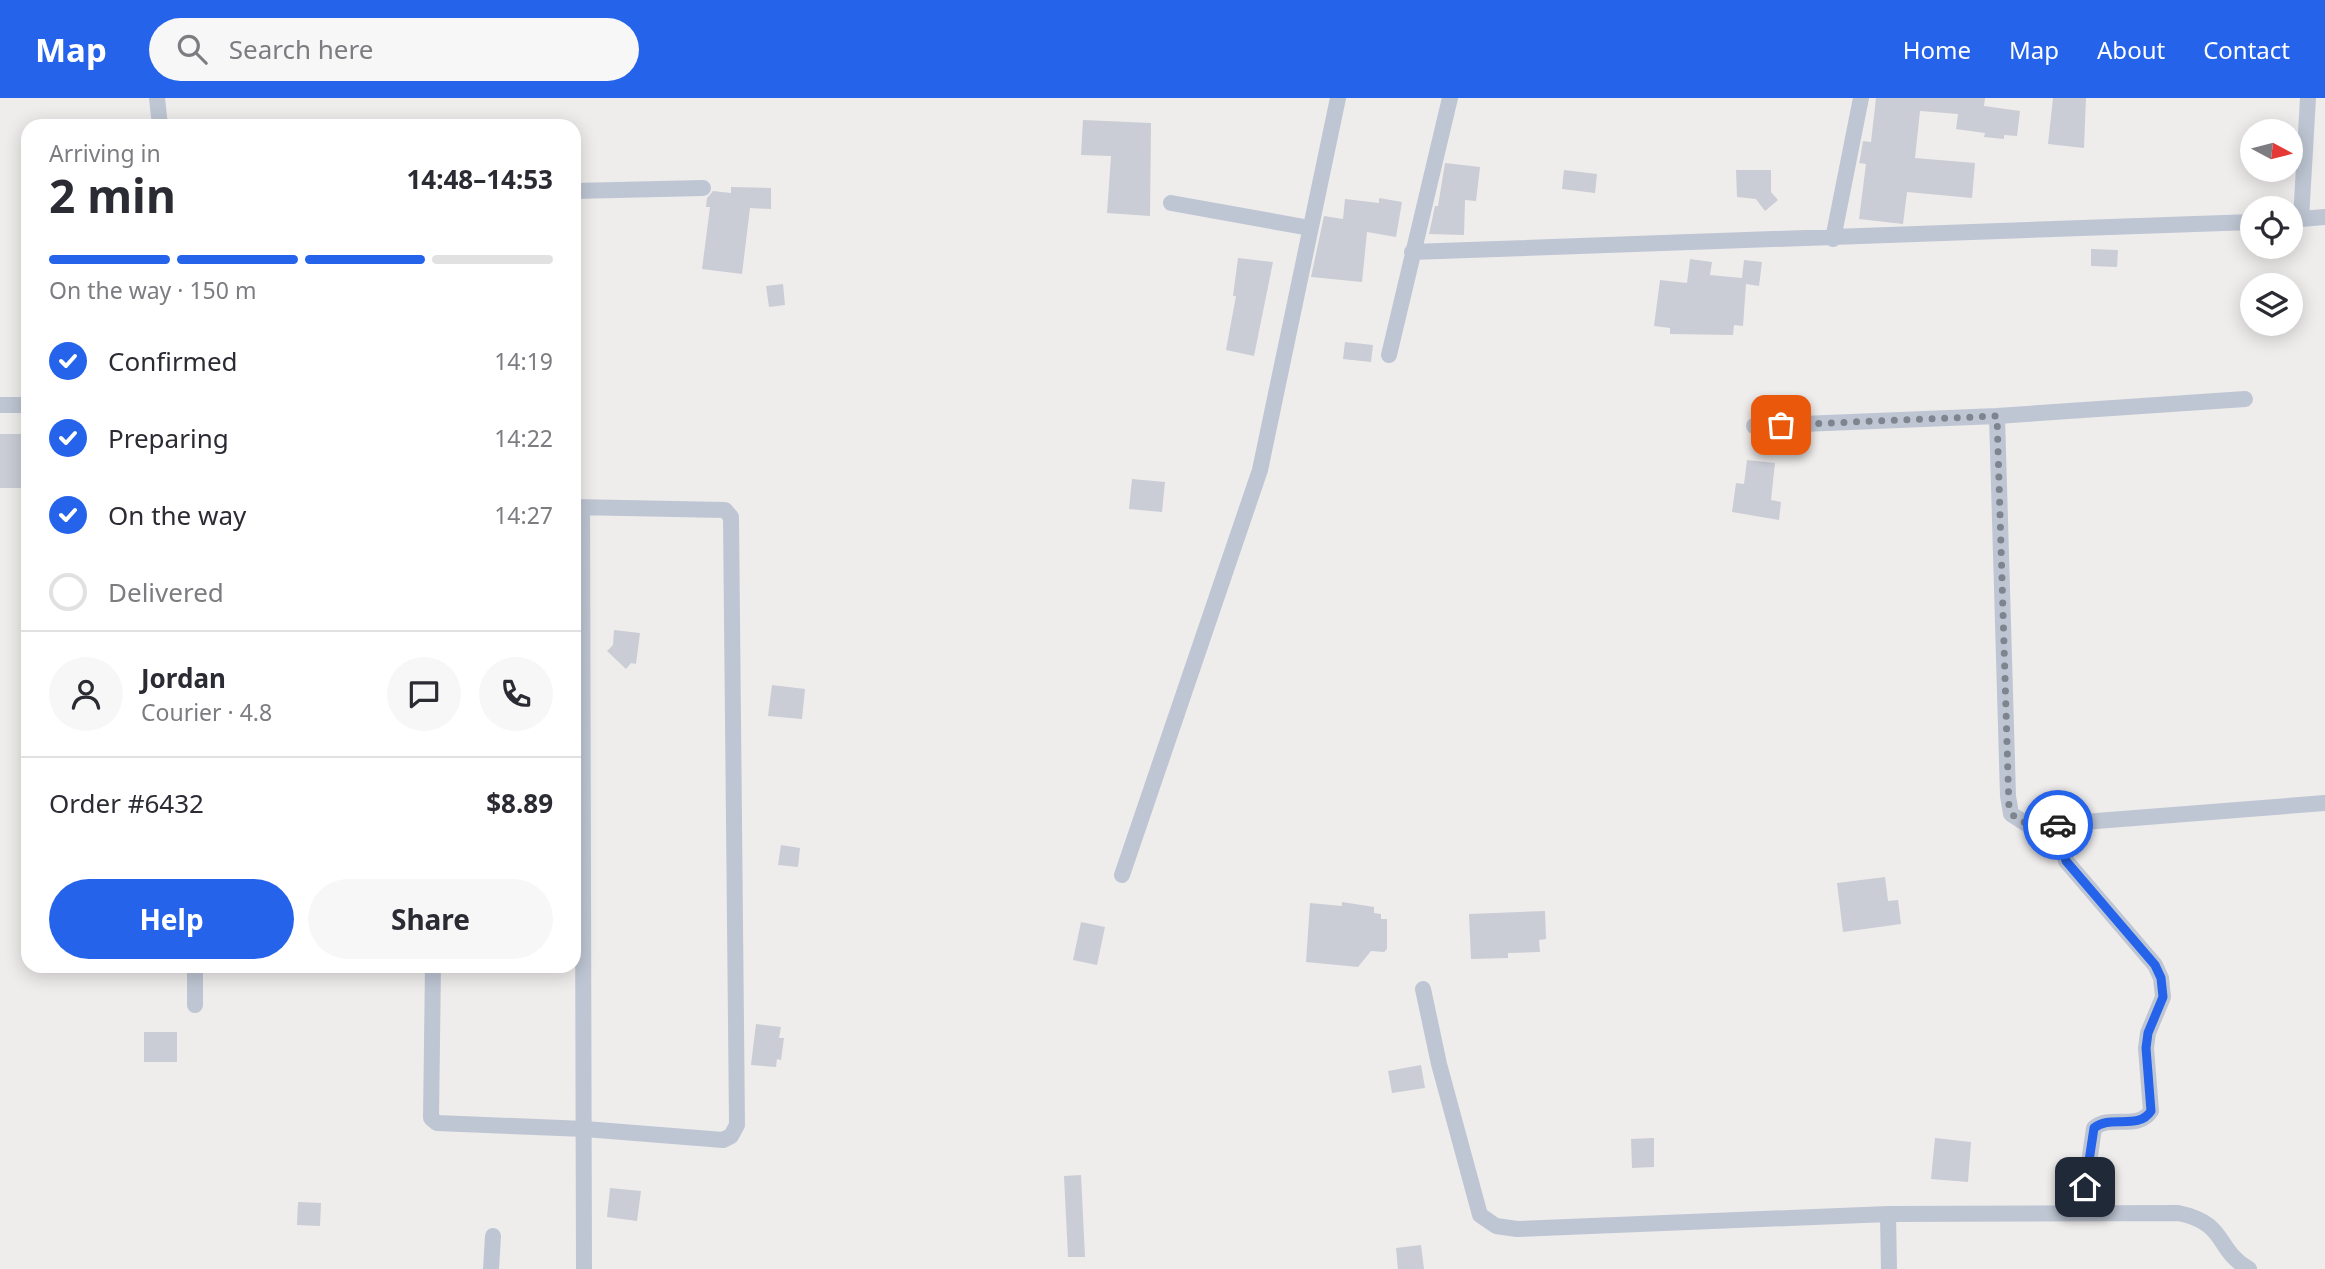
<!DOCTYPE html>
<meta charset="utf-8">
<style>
:root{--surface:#fff;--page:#f7f7f7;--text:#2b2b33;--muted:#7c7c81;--line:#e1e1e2;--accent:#2563eb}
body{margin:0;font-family:"Noto Sans",sans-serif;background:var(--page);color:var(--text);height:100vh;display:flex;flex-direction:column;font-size:26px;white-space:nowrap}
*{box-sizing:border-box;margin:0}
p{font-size:23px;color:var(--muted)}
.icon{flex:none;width:38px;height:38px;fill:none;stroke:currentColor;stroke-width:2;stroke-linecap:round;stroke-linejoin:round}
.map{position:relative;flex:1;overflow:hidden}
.details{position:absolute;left:21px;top:21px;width:560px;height:854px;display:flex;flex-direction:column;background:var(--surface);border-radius:21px;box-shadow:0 4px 18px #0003}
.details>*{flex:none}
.needle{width:46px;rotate:97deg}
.fabs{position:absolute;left:2240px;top:21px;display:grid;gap:14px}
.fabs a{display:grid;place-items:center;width:63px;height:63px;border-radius:50%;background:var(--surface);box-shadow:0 4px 18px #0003;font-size:35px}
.pin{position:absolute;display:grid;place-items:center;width:60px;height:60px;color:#fff;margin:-30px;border-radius:14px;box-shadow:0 4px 10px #0006}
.courier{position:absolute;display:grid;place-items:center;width:70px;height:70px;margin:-35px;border:5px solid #2563eb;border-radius:50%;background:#fff;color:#222;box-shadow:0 2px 9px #0007}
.head em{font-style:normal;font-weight:700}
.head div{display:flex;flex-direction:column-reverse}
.head{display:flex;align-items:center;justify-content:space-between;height:119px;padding:0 28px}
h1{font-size:46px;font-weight:700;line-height:52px}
.bar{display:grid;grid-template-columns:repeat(4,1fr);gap:10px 7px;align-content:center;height:84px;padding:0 28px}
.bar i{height:9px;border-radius:5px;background:var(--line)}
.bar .current{background:var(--accent)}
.bar p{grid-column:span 4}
.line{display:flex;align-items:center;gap:18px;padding:0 28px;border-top:2px solid var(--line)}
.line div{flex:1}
.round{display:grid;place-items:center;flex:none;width:74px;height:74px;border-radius:37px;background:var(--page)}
ol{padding:0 28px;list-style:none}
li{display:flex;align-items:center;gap:21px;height:77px}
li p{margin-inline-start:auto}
li .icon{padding:7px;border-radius:50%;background:var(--accent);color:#fff;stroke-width:4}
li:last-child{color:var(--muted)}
li i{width:38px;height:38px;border:4px solid var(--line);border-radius:50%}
.button{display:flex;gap:14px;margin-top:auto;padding:14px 28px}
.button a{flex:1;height:80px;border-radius:42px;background:var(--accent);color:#fff;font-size:28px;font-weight:700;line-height:80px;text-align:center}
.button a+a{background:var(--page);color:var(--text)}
header{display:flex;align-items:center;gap:42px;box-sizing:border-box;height:98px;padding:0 35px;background:var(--accent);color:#fff}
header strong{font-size:33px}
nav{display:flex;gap:38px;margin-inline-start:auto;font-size:24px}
.search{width:490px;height:63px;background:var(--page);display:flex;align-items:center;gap:18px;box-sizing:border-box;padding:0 24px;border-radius:38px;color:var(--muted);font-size:26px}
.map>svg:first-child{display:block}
.building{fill:#cacdd5}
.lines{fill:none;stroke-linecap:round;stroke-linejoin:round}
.minor{stroke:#bec6d3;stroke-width:16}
.done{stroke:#7f858e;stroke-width:7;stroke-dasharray:0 12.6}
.route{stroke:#2563eb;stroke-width:9}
</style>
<header>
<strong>Map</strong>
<div class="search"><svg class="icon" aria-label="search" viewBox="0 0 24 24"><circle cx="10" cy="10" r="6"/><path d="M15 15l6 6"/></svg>Search here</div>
<nav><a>Home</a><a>Map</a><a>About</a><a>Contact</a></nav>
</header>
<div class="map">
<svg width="2325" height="1171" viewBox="0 0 2325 1171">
<rect width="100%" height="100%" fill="#efecec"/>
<path class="building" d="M1876 0H1985L1984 8 2020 13 2017 38 2004 37V41L1984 39 1985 35 1956 31 1958 16 1920 13 1915 60 1975 65 1972 100 1907 94 1903 126 1859 121 1866 66 1859 65 1860 61 1863 43 1871 44Z
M2053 0H2086L2084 50 2048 46Z
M1083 22 1151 25 1150 118 1107 115 1111 58 1081 57Z
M1445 65 1480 69 1476 103 1465 102 1464 137 1429 136 1435 108H1438Z
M1564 72 1597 76 1595 95 1562 91Z
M1736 72H1771V94L1778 102 1765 113 1756 101 1737 99Z
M731 89 771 90V111L750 110 742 176 702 171 710 109H706L707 100 713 93 731 95Z
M1379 100 1402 104 1396 139 1367 134 1362 184 1311 179 1324 118 1343 121 1345 101 1379 105Z
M2091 151 2118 152 2117 169 2091 168Z
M1238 160 1273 164 1254 258 1226 252 1236 198H1233Z
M1690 161 1712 164 1710 177 1742 180 1744 162 1762 164 1759 188 1746 186 1743 228 1734 227 1733 237 1670 236V230L1654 228 1660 182 1687 185Z
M783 186 785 207 769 209 766 188Z
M1345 244 1373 247 1371 264 1343 261Z
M0 336H24V367H28V390H0Z
M1747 362 1775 365 1771 402 1781 404 1779 422 1732 414 1736 385 1744 386Z
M1132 381 1165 384 1162 414 1129 411Z
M614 532 640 535 636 566 631 565 626 571 607 553 613 547Z
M772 587 805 591 802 621 768 618Z
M781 747 800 750 798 769 778 767Z
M1885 779 1888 803 1898 802 1901 826 1843 834 1837 785Z
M1342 804 1374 809V815L1381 816V821H1387V851L1384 854 1371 853 1358 869 1306 864 1310 805 1342 808Z
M1545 813 1546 841 1539 842 1540 854 1508 855V860L1471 861 1469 816Z
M1081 824 1105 829 1097 867 1073 862Z
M756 926 781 929 779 940H784L781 962 777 961 776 969 751 967Z
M144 934H177V964H144Z
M1421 967 1425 990 1392 995 1388 973Z
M1654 1040V1069L1632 1070 1631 1041Z
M1935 1040 1971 1044 1968 1084 1931 1081Z
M1081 1077 1085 1159H1068L1064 1078Z
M610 1090 641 1093 637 1123 607 1119Z
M298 1104 321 1105 320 1128 297 1127Z
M1421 1147 1424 1171H1398L1396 1150Z"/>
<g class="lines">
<path class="minor" d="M157 0 160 28
M574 93 703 90
M1171 105 1310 130
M2301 121 2325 119
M2291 122 2301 121 2308 0
M1833 141 1861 0
M1412 154 2252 124
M1389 257 1450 0
M0 307H28
M1997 318 2008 698 2011 716 2025 725 2058 726 2325 705
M1754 328 1997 318 2245 301
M582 410 584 1171
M2058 726 2066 763 2155 867 2161 880 2163 899 2148 935 2146 950 2151 1013C2138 1033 2110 1016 2094 1030L2082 1113
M1122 777 1260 372 1338 0
M195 868V907
M433 868 431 1020 437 1025 585 1031 723 1042 731 1038 737 1027 731 419 725 412 574 409
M1423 891 1439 966 1480 1117 1496 1128 1517 1131 1888 1116 1889 1171
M1888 1116 2178 1115C2228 1125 2215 1152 2249 1171
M491 1171 493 1138"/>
</g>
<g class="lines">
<path class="done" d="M1781 327 1997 318 2009 710C2017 731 2041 725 2058 727"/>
<path class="route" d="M2058 727 2066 763 2155 867 2161 880 2163 899 2148 935 2146 950 2151 1013C2138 1033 2110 1016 2094 1030L2085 1089"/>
</g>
</svg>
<div class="fabs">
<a><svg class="needle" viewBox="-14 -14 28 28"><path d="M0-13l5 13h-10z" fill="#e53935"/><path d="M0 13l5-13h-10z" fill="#7c7c81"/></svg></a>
<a><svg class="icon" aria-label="locate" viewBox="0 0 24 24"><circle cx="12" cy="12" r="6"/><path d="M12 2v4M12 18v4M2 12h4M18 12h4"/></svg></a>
<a><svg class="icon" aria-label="layers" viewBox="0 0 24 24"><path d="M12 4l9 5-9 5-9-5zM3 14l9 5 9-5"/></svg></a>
</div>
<div class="pin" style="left:1781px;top:327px;background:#ea580c"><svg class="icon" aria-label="bag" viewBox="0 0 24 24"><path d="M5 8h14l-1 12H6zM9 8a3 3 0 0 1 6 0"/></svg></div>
<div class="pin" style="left:2085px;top:1089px;background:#1f2937"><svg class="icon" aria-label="home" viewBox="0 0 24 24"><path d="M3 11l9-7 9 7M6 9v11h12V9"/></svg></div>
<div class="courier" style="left:2058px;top:727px"><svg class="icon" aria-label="car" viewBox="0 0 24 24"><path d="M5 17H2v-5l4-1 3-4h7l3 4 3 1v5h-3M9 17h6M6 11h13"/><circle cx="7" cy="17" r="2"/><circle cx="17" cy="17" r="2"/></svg></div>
<section class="details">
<div class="head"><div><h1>2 min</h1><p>Arriving in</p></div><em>14:48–14:53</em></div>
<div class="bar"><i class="current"></i><i class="current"></i><i class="current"></i><i></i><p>On the way · 150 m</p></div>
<ol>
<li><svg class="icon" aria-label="check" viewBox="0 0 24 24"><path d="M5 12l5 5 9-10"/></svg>Confirmed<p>14:19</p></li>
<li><svg class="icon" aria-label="check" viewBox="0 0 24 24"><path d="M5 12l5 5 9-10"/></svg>Preparing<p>14:22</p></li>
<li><svg class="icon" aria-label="check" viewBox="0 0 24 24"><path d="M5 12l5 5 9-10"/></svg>On the way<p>14:27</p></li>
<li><i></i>Delivered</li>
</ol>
<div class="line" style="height:126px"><a class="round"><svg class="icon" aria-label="person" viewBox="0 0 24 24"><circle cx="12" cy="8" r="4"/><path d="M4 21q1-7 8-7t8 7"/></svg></a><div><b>Jordan</b><p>Courier · 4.8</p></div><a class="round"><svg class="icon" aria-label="chat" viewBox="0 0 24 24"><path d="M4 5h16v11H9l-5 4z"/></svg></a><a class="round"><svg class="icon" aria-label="phone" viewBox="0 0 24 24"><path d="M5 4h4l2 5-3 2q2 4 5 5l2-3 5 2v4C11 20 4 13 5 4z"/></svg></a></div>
<div class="line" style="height:91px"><div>Order #6432</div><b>$8.89</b></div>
<div class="button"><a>Help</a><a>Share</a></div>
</section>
</div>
